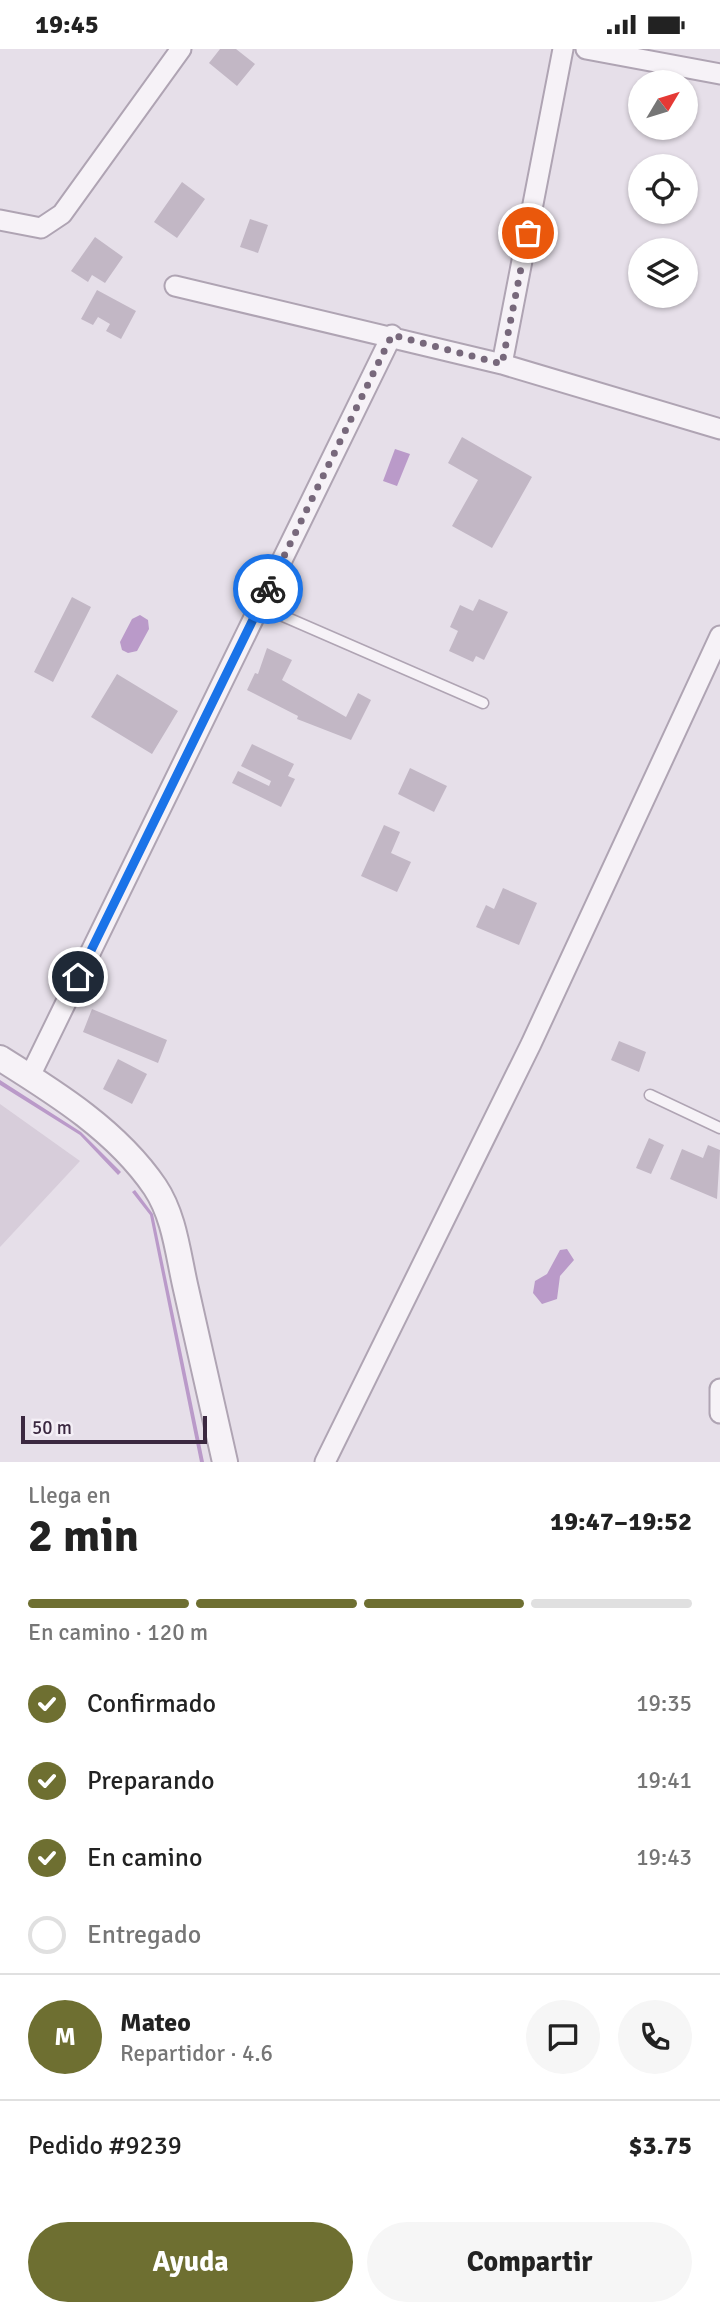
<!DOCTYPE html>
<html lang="es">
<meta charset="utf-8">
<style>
:root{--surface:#fff;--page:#f6f6f6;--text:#222;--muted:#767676;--line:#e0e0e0;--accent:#6e6f31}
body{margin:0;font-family:Signika,sans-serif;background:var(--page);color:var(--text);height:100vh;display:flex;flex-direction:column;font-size:26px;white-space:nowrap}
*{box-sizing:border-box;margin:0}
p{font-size:23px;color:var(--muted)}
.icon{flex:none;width:38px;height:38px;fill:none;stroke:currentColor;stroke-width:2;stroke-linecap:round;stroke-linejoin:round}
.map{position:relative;height:1413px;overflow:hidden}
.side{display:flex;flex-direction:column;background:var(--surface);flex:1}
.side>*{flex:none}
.needle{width:46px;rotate:52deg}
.controls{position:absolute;left:628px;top:21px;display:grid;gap:14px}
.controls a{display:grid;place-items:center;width:70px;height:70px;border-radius:50%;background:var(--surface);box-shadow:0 2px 5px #0004;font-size:35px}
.scale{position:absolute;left:21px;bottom:18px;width:186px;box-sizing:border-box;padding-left:7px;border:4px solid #3b2840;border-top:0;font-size:19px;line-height:24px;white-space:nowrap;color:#3b2840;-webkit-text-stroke:5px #f4eff6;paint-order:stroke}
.pin{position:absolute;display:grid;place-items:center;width:60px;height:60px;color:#fff;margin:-30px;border:4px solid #fff;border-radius:50%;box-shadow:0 2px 7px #0007}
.courier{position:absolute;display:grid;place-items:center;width:70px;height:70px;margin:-35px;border:5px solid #1a73e8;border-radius:50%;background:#fff;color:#222;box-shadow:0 2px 9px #0007}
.head em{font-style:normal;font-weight:700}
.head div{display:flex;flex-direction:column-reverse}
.head{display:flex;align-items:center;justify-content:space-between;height:119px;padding:0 28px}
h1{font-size:46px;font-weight:700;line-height:52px}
.bar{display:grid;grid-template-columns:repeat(4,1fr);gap:10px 7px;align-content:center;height:84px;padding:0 28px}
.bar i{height:9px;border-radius:5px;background:var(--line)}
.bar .selected{background:var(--accent)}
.bar p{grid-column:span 4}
.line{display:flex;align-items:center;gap:18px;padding:0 28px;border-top:2px solid var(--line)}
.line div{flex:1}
.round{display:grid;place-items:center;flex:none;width:74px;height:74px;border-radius:37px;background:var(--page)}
ol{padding:0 28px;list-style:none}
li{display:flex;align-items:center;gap:21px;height:77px}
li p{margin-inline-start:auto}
li .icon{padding:7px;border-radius:50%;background:var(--accent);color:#fff;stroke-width:4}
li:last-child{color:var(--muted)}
li i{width:38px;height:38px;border:4px solid var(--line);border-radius:50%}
.button{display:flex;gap:14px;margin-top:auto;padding:14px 28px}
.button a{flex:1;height:80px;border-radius:42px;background:var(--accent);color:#fff;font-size:28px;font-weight:700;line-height:80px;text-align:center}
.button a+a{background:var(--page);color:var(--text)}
.status{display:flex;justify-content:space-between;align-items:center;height:49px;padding:0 35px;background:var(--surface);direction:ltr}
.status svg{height:19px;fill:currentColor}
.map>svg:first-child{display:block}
.built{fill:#d7cdda}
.water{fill:#ba9ac9}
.building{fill:#c2b7c5}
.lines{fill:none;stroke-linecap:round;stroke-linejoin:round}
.service-casing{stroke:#afa4b3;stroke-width:13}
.minor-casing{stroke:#afa4b3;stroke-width:23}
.tertiary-casing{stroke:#afa4b3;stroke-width:28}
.service{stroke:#f6f2f7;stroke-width:10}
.minor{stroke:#f6f2f7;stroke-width:19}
.tertiary{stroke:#f6f2f7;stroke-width:24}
.done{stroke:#77687b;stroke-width:7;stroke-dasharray:0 12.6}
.route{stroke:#1a73e8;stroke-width:9}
</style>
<div class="status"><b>19:45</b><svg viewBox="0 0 49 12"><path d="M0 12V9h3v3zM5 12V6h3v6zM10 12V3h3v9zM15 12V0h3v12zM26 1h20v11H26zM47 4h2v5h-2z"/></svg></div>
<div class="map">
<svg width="720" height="1413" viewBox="0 0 720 1413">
<rect width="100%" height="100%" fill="#e6dfe9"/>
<path class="built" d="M0 1055 80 1112 0 1198Z"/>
<path class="water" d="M395 400 410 405 397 437 383 432Z
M140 566 148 571 149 580 137 602 128 604 122 601 120 593 132 570Z
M0 1031 81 1083 121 1123 118 1126 80 1086 0 1036Z
M135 1141 153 1165 204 1413H200L150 1166 132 1143Z
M567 1200 574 1211 560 1227 557 1250 542 1255 533 1244 535 1232 547 1225 560 1201Z"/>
<path class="building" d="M220 0H236L255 15 237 37 209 14Z
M182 133 205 150 177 189 154 173Z
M250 170 268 176 258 204 240 198Z
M95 188 123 208 105 234 92 226 88 233 71 222Z
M97 241 136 262 121 290 106 282 110 275 98 268 93 276 81 270Z
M462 388 532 428 492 499 452 477 478 431 448 414Z
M72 548 91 558 53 633 34 623Z
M479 550 508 563 484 611 476 607 473 613 449 602 458 582 450 578 460 556 473 562Z
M267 599 292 611 282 631 346 668 358 644 371 651 351 691 297 670 298 667 247 641 255 624 258 625Z
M117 625 178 662 152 705 91 668Z
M252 695 294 715 288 727 295 730 281 758 232 734 238 722 269 737 271 732 241 717Z
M410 719 447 737 434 763 398 745Z
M384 776 400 783 391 804 411 813 397 843 361 827Z
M503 839 537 854 519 896 476 878 486 856 494 860Z
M92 960 167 991 158 1014 83 983Z
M619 992 646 1003 639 1023 611 1011Z
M118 1010 147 1025 132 1055 103 1040Z
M649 1089 664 1096 651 1125 636 1119Z
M708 1096 720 1101 717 1150 670 1130 682 1100 703 1109Z"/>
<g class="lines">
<g class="service-casing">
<path id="service" d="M260 557 483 654
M650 1046 720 1079"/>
</g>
<g class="minor-casing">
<path id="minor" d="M586 0 720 25
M0 171 41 179 62 165 181 0
M175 237 502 315 720 380
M502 315 563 0
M30 1027 392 286
M720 1340V1364
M325 1413 531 995 720 587"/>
</g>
<g class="tertiary-casing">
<path id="tertiary" d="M0 1009C56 1044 117 1082 155 1138 175 1168 178 1206 186 1240 199 1298 212 1355 225 1413"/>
</g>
<use href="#service" class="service"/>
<use href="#minor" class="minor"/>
<use href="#tertiary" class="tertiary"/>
</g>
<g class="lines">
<path class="done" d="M268 540 392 286 502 315 528 184"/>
<path class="route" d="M78 928 268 540"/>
</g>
</svg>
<div class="controls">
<a><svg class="needle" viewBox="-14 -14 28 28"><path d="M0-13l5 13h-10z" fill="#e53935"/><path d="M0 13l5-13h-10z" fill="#767676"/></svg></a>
<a><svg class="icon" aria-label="locate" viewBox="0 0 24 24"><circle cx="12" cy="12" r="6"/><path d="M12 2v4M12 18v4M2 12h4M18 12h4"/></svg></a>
<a><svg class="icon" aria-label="layers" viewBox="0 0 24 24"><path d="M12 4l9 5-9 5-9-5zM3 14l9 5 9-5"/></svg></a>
</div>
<div class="scale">50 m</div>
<div class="pin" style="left:528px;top:184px;background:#ea580c"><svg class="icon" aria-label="bag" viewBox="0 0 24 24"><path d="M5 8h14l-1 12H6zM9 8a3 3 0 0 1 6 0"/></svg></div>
<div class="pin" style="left:78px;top:928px;background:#1f2937"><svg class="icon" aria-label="home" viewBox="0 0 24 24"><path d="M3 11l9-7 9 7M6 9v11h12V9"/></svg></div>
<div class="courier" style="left:268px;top:540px"><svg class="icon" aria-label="bike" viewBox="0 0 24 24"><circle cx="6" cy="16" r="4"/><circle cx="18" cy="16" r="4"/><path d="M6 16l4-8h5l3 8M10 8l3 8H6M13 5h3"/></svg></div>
</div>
<section class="side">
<div class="head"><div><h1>2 min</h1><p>Llega en</p></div><em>19:47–19:52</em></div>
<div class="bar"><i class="selected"></i><i class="selected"></i><i class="selected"></i><i></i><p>En camino · 120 m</p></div>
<ol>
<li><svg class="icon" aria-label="check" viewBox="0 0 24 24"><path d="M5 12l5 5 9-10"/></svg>Confirmado<p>19:35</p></li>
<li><svg class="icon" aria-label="check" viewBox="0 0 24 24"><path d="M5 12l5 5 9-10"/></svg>Preparando<p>19:41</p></li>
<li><svg class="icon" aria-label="check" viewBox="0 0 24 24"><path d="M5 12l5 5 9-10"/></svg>En camino<p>19:43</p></li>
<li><i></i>Entregado</li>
</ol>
<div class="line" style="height:126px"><b class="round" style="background:var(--accent);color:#fff">M</b><div><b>Mateo</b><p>Repartidor · 4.6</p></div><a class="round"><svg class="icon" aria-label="chat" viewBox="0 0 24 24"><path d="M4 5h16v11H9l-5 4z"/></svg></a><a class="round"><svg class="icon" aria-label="phone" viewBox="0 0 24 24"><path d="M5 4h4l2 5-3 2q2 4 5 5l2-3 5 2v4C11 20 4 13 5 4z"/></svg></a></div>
<div class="line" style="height:91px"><div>Pedido #9239</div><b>$3.75</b></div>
<div class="button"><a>Ayuda</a><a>Compartir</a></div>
</section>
